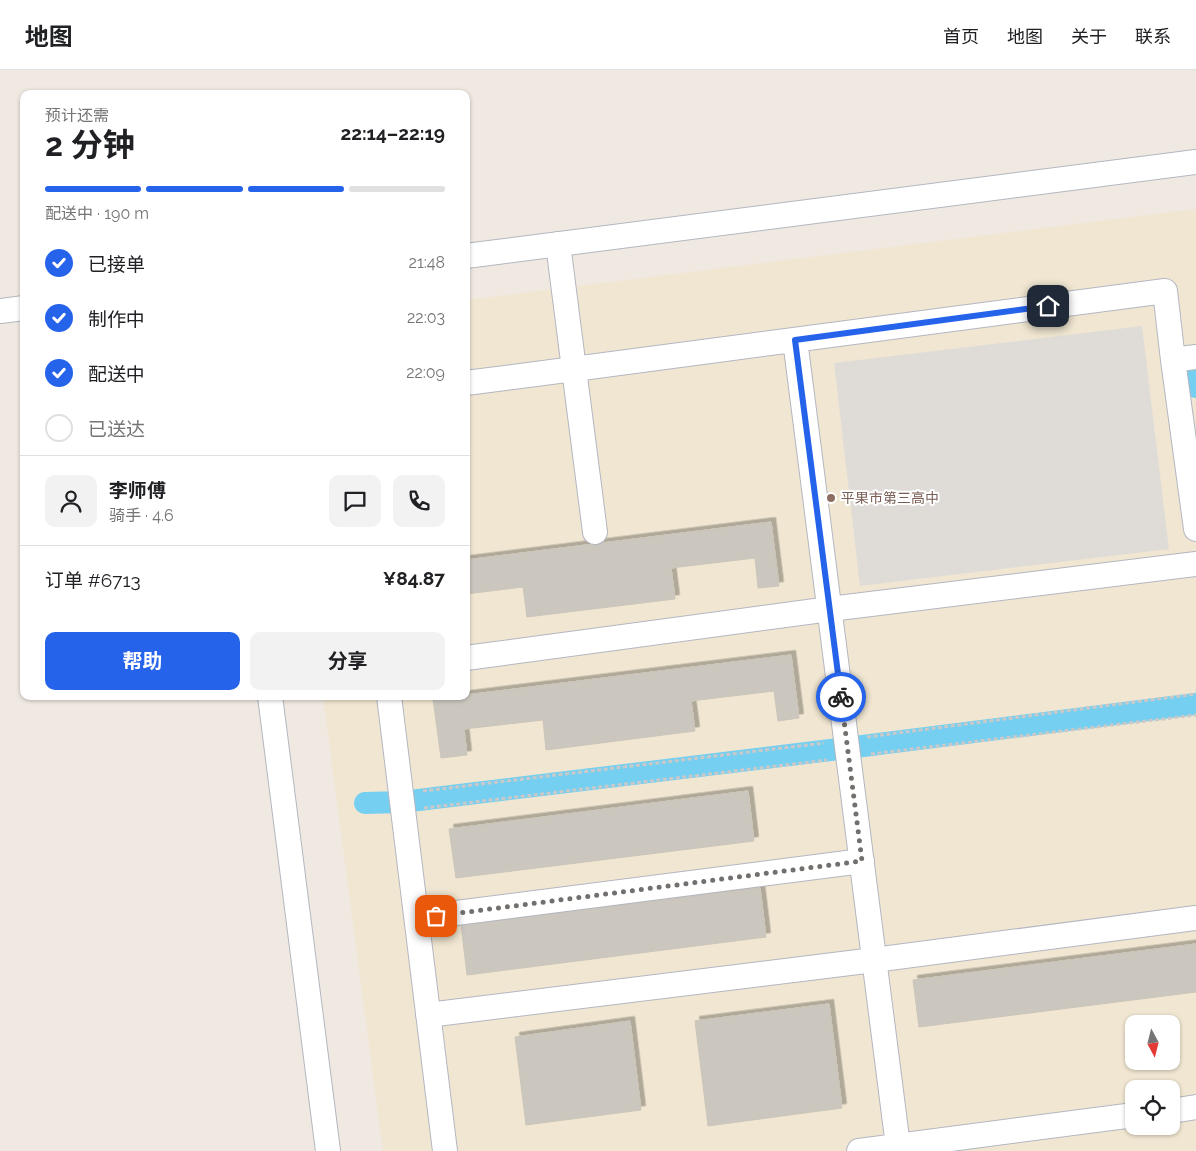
<!DOCTYPE html>
<html lang="zh">
<meta charset="utf-8">
<style>
:root{--surface:#fff;--page:#f2f2f2;--text:#202124;--muted:#757577;--line:#e0e0e0;--accent:#2563eb}
body{margin:0;font-family:Raleway,"Noto Sans SC",sans-serif;background:var(--page);color:var(--text);height:100vh;display:flex;flex-direction:column;font-size:19px;white-space:nowrap}
*{box-sizing:border-box;margin:0}
p{font-size:16px;color:var(--muted)}
.icon{flex:none;width:28px;height:28px;fill:none;stroke:currentColor;stroke-width:2;stroke-linecap:round;stroke-linejoin:round}
.map{position:relative;flex:1;overflow:hidden}
.details{position:absolute;left:20px;top:20px;width:450px;height:610px;display:flex;flex-direction:column;background:var(--surface);border-radius:10px;box-shadow:0 1px 4px #0004}
.details>*{flex:none}
.needle{width:32px;rotate:173deg}
.controls{position:absolute;left:1125px;top:945px;display:grid;gap:10px}
.controls a{display:grid;place-items:center;width:55px;height:55px;border-radius:10px;background:var(--surface);box-shadow:0 1px 4px #0004;font-size:25px}
.pin{position:absolute;display:grid;place-items:center;width:42px;height:42px;color:#fff;margin:-21px;border-radius:10px;box-shadow:0 2px 8px #0006}
.courier{position:absolute;display:grid;place-items:center;width:50px;height:50px;margin:-25px;border:4px solid #2563eb;border-radius:50%;background:#fff;color:#222;box-shadow:0 1px 6px #0007}
.headline em{font-style:normal;font-weight:700}
.headline div{display:flex;flex-direction:column-reverse}
.headline{display:flex;align-items:center;justify-content:space-between;height:85px;padding:0 25px}
h1{font-size:32px;font-weight:700;line-height:38px}
.bar{display:grid;grid-template-columns:repeat(4,1fr);gap:8px 5px;align-content:center;height:60px;padding:0 25px}
.bar i{height:6px;border-radius:4px;background:var(--line)}
.bar .active{background:var(--accent)}
.bar p{grid-column:span 4}
.line{display:flex;align-items:center;gap:12px;padding:0 25px;border-top:1px solid var(--line)}
.line div{flex:1}
.round{display:grid;place-items:center;flex:none;width:52px;height:52px;border-radius:10px;background:var(--page)}
ol{padding:0 25px;list-style:none}
li{display:flex;align-items:center;gap:15px;height:55px}
li p{margin-inline-start:auto}
li .icon{padding:5px;border-radius:50%;background:var(--accent);color:#fff;stroke-width:4}
li:last-child{color:var(--muted)}
li i{width:28px;height:28px;border:2px solid var(--line);border-radius:50%}
.cta{display:flex;gap:10px;margin-top:auto;padding:10px 25px}
.cta a{flex:1;height:58px;border-radius:10px;background:var(--accent);color:#fff;font-size:20px;font-weight:700;line-height:58px;text-align:center}
.cta a+a{background:var(--page);color:var(--text)}
header{display:flex;align-items:center;gap:30px;box-sizing:border-box;height:70px;padding:0 25px;background:var(--surface);border-bottom:1px solid var(--line)}
header strong{font-size:24px}
nav{display:flex;gap:28px;margin-inline-start:auto;font-size:18px}
.map>svg:first-child{display:block}
.education{fill:#f0e6d1;fill-rule:evenodd}
.plaza{fill:#dfdcd8}
.lines{fill:none;stroke-linecap:round;stroke-linejoin:round}
.canal{stroke:#75cff0;stroke-width:22}
.building{fill:#cbc7bf;stroke:#cbc5ba;filter:url(#shadow)}
.minor-casing{stroke:#b4b7c1;stroke-width:26}
.path{stroke:#c9c9c9;stroke-width:3;stroke-dasharray:4 2.5;stroke-linecap:butt}
.minor{stroke:#fff;stroke-width:24}
.done{stroke:#726f6d;stroke-width:5;stroke-dasharray:0 9}
.route{stroke:#2563eb;stroke-width:6}
.education-dot{fill:#8d6e63;stroke:#fff;stroke-width:2}
.labels{text-anchor:middle;dominant-baseline:central;stroke-width:4;stroke-linejoin:round;paint-order:stroke}
.education-label{font-size:14px;fill:#785e54;stroke:#fff;text-anchor:start}
</style>
<header>
<strong>地图</strong>
<nav><a>首页</a><a>地图</a><a>关于</a><a>联系</a></nav>
</header>
<div class="map">
<svg width="1196" height="1081" viewBox="0 0 1196 1081">
<defs>
<filter id="shadow"><feDropShadow dx="4.5" dy="-4.5" stdDeviation="0" flood-color="#0004"/></filter>
</defs>
<rect width="100%" height="100%" fill="#efe9e1"/>
<path class="education" d="M1196 139V1081H383L323 626H466V230ZM1134 954H1171V991H1134ZM1134 1019H1171V1056H1134Z"/>
<path class="plaza" d="M1142 256 1169 479 860 516 834 293Z"/>
<g class="lines">
<path class="canal" d="M1196 293 1193 294 1196 317
M365 733 402 732 847 678 1196 634"/>
</g>
<path class="building" d="M771 452 779 516 758 518 755 488 671 498 675 529 527 547 523 517 466 524V490Z
M791 585 799 648 778 651 774 621 691 631 695 661 546 680 543 650 464 659 467 685 441 688 433 629 466 626V625Z
M748 721 754 771 456 808 449 759Z
M760 818 766 867 467 905 461 855Z
M1196 874V922L919 957 913 910Z
M829 934 842 1038 708 1056 695 951Z
M630 951 641 1040 526 1055 515 967Z"/>
<g class="lines">
<g class="minor-casing">
<path id="minor" d="M466 186 1196 92
M0 241 24 238
M795 270 898 1076
M1173 290 1196 459
M466 313 574 299 558 174
M595 462 574 299 1165 221 1173 290 1196 287
M466 588 830 539 1196 494
M270 626 328 1081
M389 626 445 1081
M417 848 862 791
M428 945 874 890 1196 848
M1171 1041 1196 1037
M859 1081 1134 1045"/>
</g>
<path class="path" d="M867 667 1196 624
M871 684 1196 645
M423 721 824 673
M424 738 827 690"/>
<use href="#minor" class="minor"/>
</g>
<g class="lines">
<path class="done" d="M436 846 862 791 841 627"/>
<path class="route" d="M841 627 795 270 1048 236"/>
</g>
<circle class="education-dot" cx="831" cy="428" r="5"/>
<g class="labels">
<g class="education-label">
<text x="841" y="428">平果市第三高中</text>
</g>
</g>
</svg>
<div class="controls">
<a><svg class="needle" viewBox="-14 -14 28 28"><path d="M0-13l5 13h-10z" fill="#e53935"/><path d="M0 13l5-13h-10z" fill="#757577"/></svg></a>
<a><svg class="icon" aria-label="locate" viewBox="0 0 24 24"><circle cx="12" cy="12" r="6"/><path d="M12 2v4M12 18v4M2 12h4M18 12h4"/></svg></a>
</div>
<div class="pin" style="left:436px;top:846px;background:#ea580c"><svg class="icon" aria-label="bag" viewBox="0 0 24 24"><path d="M5 8h14l-1 12H6zM9 8a3 3 0 0 1 6 0"/></svg></div>
<div class="pin" style="left:1048px;top:236px;background:#1f2937"><svg class="icon" aria-label="home" viewBox="0 0 24 24"><path d="M3 11l9-7 9 7M6 9v11h12V9"/></svg></div>
<div class="courier" style="left:841px;top:627px"><svg class="icon" aria-label="bike" viewBox="0 0 24 24"><circle cx="6" cy="16" r="4"/><circle cx="18" cy="16" r="4"/><path d="M6 16l4-8h5l3 8M10 8l3 8H6M13 5h3"/></svg></div>
<section class="details">
<div class="headline"><div><h1>2 分钟</h1><p>预计还需</p></div><em>22:14–22:19</em></div>
<div class="bar"><i class="active"></i><i class="active"></i><i class="active"></i><i></i><p>配送中 · 190 m</p></div>
<ol>
<li><svg class="icon" aria-label="check" viewBox="0 0 24 24"><path d="M5 12l5 5 9-10"/></svg>已接单<p>21:48</p></li>
<li><svg class="icon" aria-label="check" viewBox="0 0 24 24"><path d="M5 12l5 5 9-10"/></svg>制作中<p>22:03</p></li>
<li><svg class="icon" aria-label="check" viewBox="0 0 24 24"><path d="M5 12l5 5 9-10"/></svg>配送中<p>22:09</p></li>
<li><i></i>已送达</li>
</ol>
<div class="line" style="height:90px"><a class="round"><svg class="icon" aria-label="person" viewBox="0 0 24 24"><circle cx="12" cy="8" r="4"/><path d="M4 21q1-7 8-7t8 7"/></svg></a><div><b>李师傅</b><p>骑手 · 4.6</p></div><a class="round"><svg class="icon" aria-label="chat" viewBox="0 0 24 24"><path d="M4 5h16v11H9l-5 4z"/></svg></a><a class="round"><svg class="icon" aria-label="phone" viewBox="0 0 24 24"><path d="M5 4h4l2 5-3 2q2 4 5 5l2-3 5 2v4C11 20 4 13 5 4z"/></svg></a></div>
<div class="line" style="height:65px"><div>订单 #6713</div><b>¥84.87</b></div>
<div class="cta"><a>帮助</a><a>分享</a></div>
</section>
</div>
